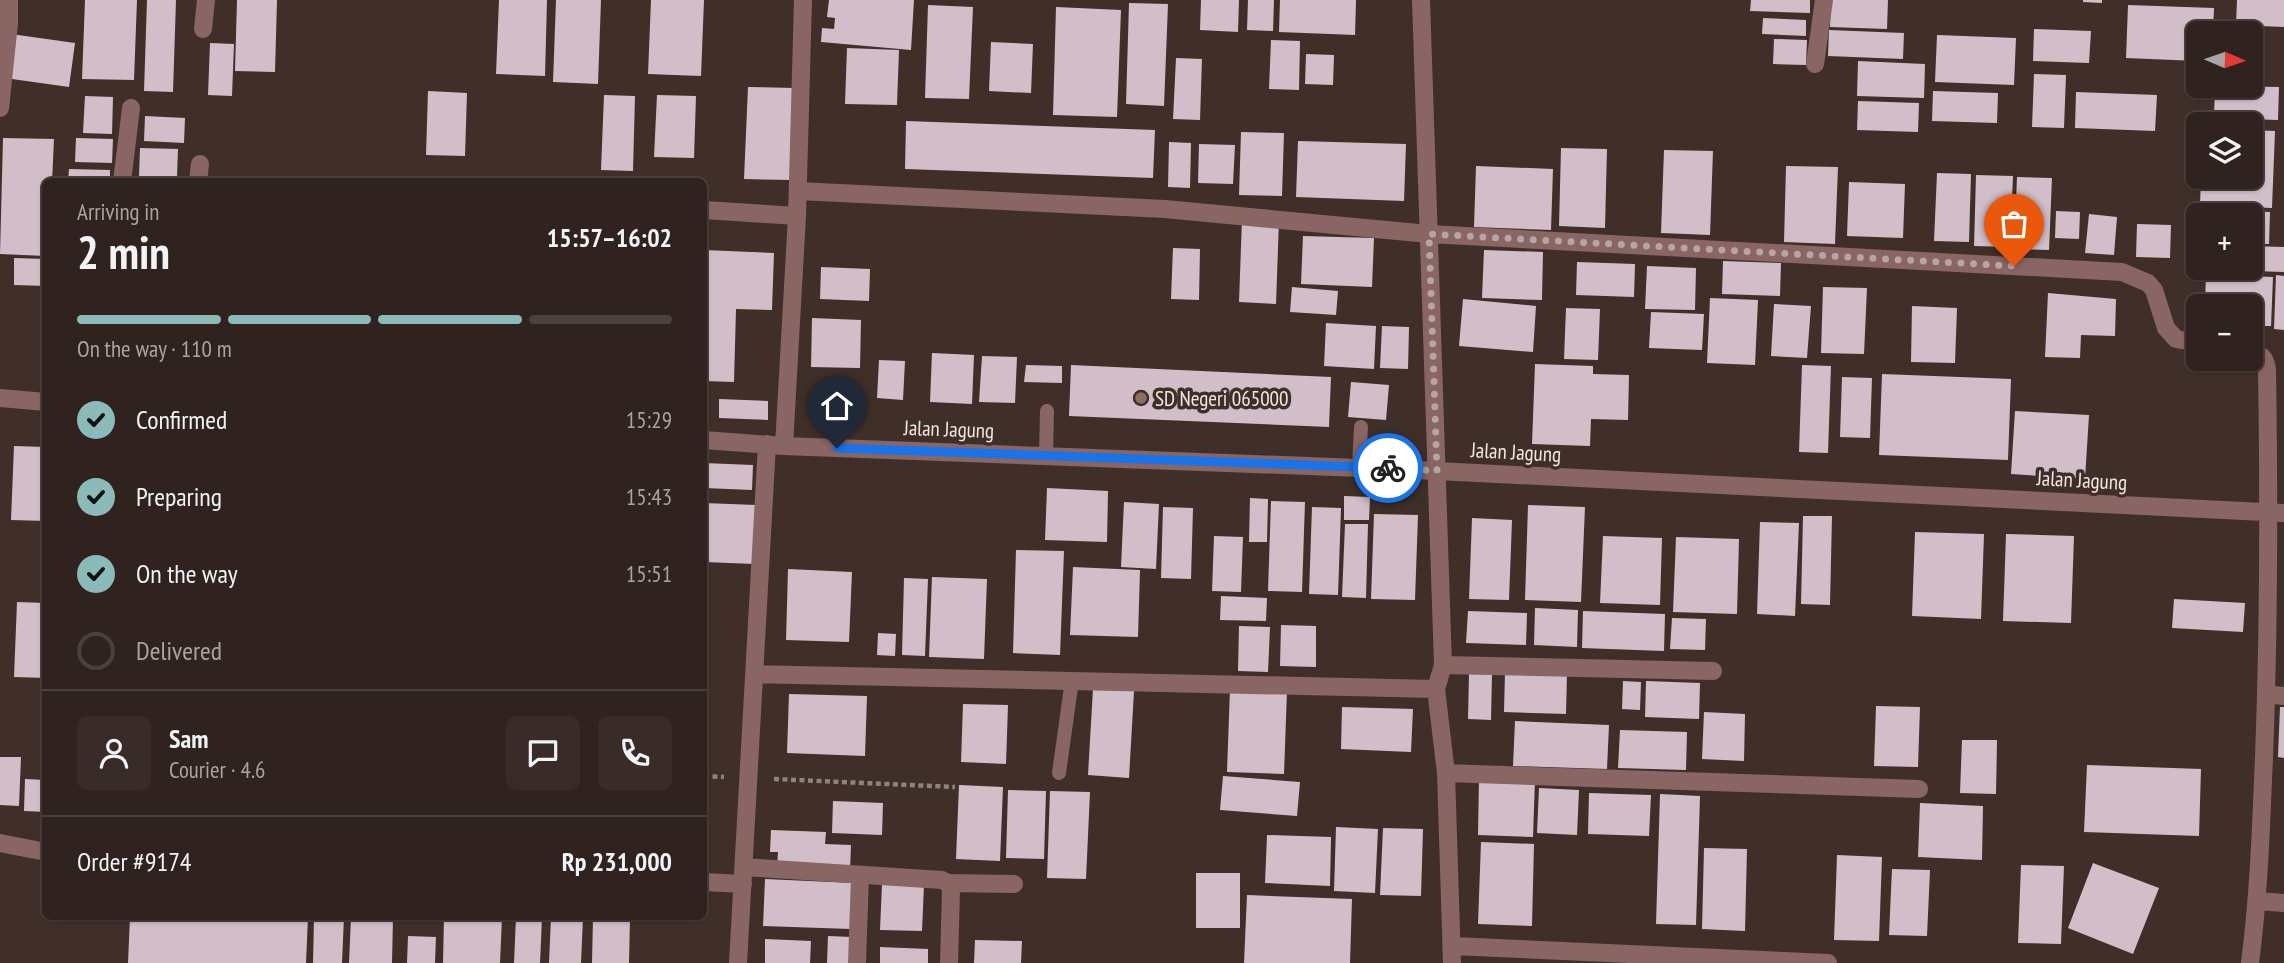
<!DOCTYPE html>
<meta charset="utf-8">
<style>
:root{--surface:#30231f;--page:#382b28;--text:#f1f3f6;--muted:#a8a4a4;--line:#4b403d;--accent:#8bbbb9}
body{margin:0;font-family:"PT Sans Narrow",sans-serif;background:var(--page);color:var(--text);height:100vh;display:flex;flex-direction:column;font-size:26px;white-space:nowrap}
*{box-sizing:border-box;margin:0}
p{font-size:23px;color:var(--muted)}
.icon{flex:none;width:38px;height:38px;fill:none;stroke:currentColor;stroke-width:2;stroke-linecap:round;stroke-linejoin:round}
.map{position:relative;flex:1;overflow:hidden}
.panel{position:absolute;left:42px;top:178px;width:665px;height:742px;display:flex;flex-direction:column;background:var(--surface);border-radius:10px;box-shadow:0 2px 5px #0004,0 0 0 2px var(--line)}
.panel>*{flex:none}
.needle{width:46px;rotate:92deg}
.fabs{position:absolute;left:2186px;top:21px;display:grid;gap:14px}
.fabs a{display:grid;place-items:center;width:77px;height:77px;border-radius:10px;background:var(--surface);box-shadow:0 2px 5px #0004,0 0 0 2px var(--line);font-size:35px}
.pin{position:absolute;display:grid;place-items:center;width:60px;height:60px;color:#fff;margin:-72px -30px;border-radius:50% 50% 50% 0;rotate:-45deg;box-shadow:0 0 7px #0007}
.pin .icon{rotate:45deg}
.courier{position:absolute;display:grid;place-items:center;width:70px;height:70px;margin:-35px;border:5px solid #1a73e8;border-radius:50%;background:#fff;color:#222;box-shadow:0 2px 9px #0007}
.head em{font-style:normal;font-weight:800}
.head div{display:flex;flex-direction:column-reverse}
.head{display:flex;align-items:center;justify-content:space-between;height:119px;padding:0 35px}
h1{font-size:46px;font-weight:800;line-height:52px}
.bar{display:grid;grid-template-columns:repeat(4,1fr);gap:10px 7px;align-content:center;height:84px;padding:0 35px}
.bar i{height:9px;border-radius:5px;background:var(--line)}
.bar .on{background:var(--accent)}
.bar p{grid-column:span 4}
.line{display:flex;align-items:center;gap:18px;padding:0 35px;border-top:2px solid var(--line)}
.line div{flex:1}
.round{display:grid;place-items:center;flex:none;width:74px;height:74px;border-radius:10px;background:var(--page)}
ol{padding:0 35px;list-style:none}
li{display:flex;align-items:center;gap:21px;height:77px}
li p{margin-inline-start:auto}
li .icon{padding:7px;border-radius:50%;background:var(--accent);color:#111;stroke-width:4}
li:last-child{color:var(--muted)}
li i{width:38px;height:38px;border:4px solid var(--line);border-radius:50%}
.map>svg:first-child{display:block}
.building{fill:#d2bec9}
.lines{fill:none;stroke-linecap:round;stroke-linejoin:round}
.path{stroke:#91827d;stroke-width:4.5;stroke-dasharray:5 3.5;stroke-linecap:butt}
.lane{stroke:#896564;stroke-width:14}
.street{stroke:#896564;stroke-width:18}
.done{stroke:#b4a6a1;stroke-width:7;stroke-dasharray:0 12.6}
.route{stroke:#1a73e8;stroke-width:9}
.education-dot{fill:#8d6e63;stroke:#402f29;stroke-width:2.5}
.labels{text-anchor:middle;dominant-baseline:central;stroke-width:7;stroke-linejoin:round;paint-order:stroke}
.poi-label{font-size:21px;fill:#f2e6e2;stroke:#402f29;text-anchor:start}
.street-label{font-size:21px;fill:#f2e6e2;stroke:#402f29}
</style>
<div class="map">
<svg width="2284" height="963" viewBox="0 0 2284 963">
<rect width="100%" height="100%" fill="#402f29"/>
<path class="building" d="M85 0H137L134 80 82 79Z
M147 0H176L173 92 144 91Z
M237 0H277L275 72 235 71Z
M499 0H547L545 76 496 74Z
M556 0H601L598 84 553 82Z
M651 0H704L701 76 648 74Z
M829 0H914L911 50 821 42 822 28 834 29 835 18 827 17Z
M1201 0H1239L1238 32 1200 30Z
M1248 0H1274L1273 31 1247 30Z
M1280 0H1356L1355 35 1279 32Z
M1751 0H1810V13L1750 11Z
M1831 0H1888L1887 29 1830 27Z
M2083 0H2102V3L2083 2Z
M2237 0H2284V27L2236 25Z
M1129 3 1168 4 1164 106 1126 104Z
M928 5 973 7 969 99 925 98Z
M2128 5 2214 8 2213 33H2198V61L2126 58Z
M1056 7 1121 10 1117 117 1053 115Z
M1763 18 1806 20V36L1762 34Z
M2034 29 2091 31 2089 63 2033 61Z
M1829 30 1904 33 1903 59 1828 56Z
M11 34 75 43 69 87 5 78Z
M1937 35 2016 38 2014 85 1935 82Z
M1774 39 1807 40 1806 65 1773 64Z
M1271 40 1300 41 1299 90 1269 89Z
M991 42 1033 44 1031 93 989 91Z
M210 43 234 44 232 96 208 95Z
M2250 44H2254L2253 72H2250Z
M847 48 899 50 897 105 845 104Z
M1306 54 1334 55 1333 85 1305 84Z
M1176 58 1202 59 1200 120 1173 119Z
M1858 61 1925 64 1924 98 1857 96Z
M2034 74 2066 75 2064 128 2032 127Z
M2215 86 2279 87 2278 120 2214 118Z
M748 87 795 88 791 180 744 179Z
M428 91 467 93 465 156 426 155Z
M1933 91 1998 93 1997 123 1932 121Z
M2076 92 2157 95 2155 131 2075 128Z
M604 95 635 96 633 171 601 170Z
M657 95 696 96 694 158 654 157Z
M85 96 113 97 112 134 83 133Z
M1858 101 1919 103 1918 132 1857 130Z
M145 116 185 118 184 143 144 141Z
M906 121 1155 130 1153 178 905 169Z
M2250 130 2275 131 2272 208 2200 205 2201 177H2250Z
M1241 132 1284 133 1282 196 1239 195Z
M3 138 54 139 52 182H46V256L0 254Z
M76 138 113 139 112 163 75 162Z
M1298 141 1406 144 1404 201 1296 197Z
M1169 142 1191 143 1190 188 1168 187Z
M1199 144 1235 145 1233 184 1198 183Z
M140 148 178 149 177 177 139 176Z
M1561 148 1607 149 1605 228 1559 226Z
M1664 150 1713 151 1710 235 1661 233Z
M1476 166 1553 169 1551 230 1474 227Z
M1786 166 1838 167 1835 244 1784 242Z
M69 169 110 170V182H68Z
M1937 173 1971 174 1969 242 1934 241Z
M1976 175 2013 176 2010 247 1974 246Z
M2017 177 2052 178 2049 250 2014 249Z
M1849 182 1905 184 1903 238 1847 236Z
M2207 210 2270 212 2269 244H2250V215H2207Z
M2056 211 2080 212 2079 239 2055 238Z
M2089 214 2117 217 2114 255 2085 253Z
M1242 219 1279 220 1276 304 1239 302Z
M2137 224 2171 225 2170 258 2136 257Z
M1303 236 1374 238 1372 287 1301 284Z
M2186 244H2198V269H2185Z
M2250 246 2284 247V272L2221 270V268H2250Z
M1173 248 1200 249 1199 300 1171 299Z
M704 250 774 253 772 310 736 309 734 382 704 381Z
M1484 250 1543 252 1542 300 1482 298Z
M14 258 46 259V286L14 285Z
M1723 261 1781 263 1780 296 1722 294Z
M1577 262 1635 264 1634 297 1576 295Z
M1647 266 1696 268 1695 310 1645 309Z
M821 267 870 269 869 301 820 299Z
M2206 274 2273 277 2271 326H2250V306H2205Z
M2276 275 2284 276V330L2274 329Z
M1292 287 1338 291 1336 315 1290 312Z
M1823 287 1867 288 1864 354 1821 353Z
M2048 293 2116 299 2115 336 2081 335 2080 358 2045 357Z
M1710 298 1758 300 1755 365 1707 363Z
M1463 299 1536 306 1533 352 1459 346Z
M1774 304 1811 306 1807 358 1771 356Z
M1912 306 1957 308 1955 363 1911 362Z
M1566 308 1600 309 1598 360 1564 359Z
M1651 312 1704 314 1702 350 1649 348Z
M812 318 861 320 860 368 811 367Z
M1326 323 1376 326 1374 369 1324 366Z
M1382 326 1409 327 1408 369 1380 368Z
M932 353 974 355 972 404 930 402Z
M982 356 1017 357 1015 403 979 402Z
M879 360 905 361 903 400 877 398Z
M1535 364 1593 366V374L1629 375 1628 420 1591 419 1590 446 1532 444Z
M1026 365 1062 366V383L1024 382Z
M1071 365 1331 377 1329 427 1069 416Z
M1802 365 1831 366 1828 453 1799 452Z
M1882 374 2011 379 2008 460 1879 455Z
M1842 377 1872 378 1870 438 1840 437Z
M1351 382 1389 385 1386 420 1348 417Z
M719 399 768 401V420L719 418Z
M2015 411 2089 415 2085 479 2011 474Z
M14 446 46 447V521L11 520Z
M704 463 753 465 752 490 704 488Z
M1047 488 1108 491 1107 542 1045 540Z
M1344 496 1370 497 1369 520H1344Z
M1250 498 1268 499 1267 542H1249Z
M1271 501 1305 502 1302 592 1268 591Z
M1124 502 1159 504 1156 569 1121 567Z
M704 503 756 505 754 564 704 562Z
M1528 505 1585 507 1581 602 1525 600Z
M1163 507 1193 508 1191 579 1161 578Z
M1312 507 1341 508 1338 595 1309 594Z
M1374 514 1418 515 1415 600 1371 599Z
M1803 516H1832L1830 605 1801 604Z
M1472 518 1512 520 1509 600 1469 599Z
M1760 522 1799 523 1795 616 1757 614Z
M1345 524H1368L1366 598 1342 597Z
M1915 532 1984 534 1981 619 1912 616Z
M2006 534 2074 536 2071 623 2003 621Z
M1214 536 1243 537 1241 592 1212 591Z
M1603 536 1662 538 1660 605 1600 603Z
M1676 537 1739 539 1737 614 1673 612Z
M1016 550 1064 551 1060 655 1013 653Z
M1073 567 1140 570 1138 637 1070 635Z
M788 569 852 572 849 642 786 640Z
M932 577 987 579 984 659 929 657Z
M904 578 928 579 925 656 902 655Z
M1221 596 1267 598 1266 621 1220 620Z
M2174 599 2245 603 2243 632 2172 628Z
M17 602 46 603V678L14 677Z
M1535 608 1578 610 1577 647 1534 645Z
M1468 611 1527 613 1526 645 1466 643Z
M1583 611 1665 614 1664 651 1582 648Z
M1672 618 1706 619 1705 650 1670 649Z
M1281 625 1316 626V667L1280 666Z
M1239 626 1270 627 1268 672 1238 671Z
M878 633 896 634 895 656 877 655Z
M1505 671 1567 673 1566 714 1504 712Z
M1469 674H1492L1491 720 1468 719Z
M1623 681 1641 682 1640 710 1622 709Z
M1646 681 1700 683 1699 719 1645 717Z
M1093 689 1134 691 1129 778 1088 775Z
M1230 689 1287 691 1284 774 1227 772Z
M789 694 867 696 865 756 787 753Z
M963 704 1008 705 1006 764 961 762Z
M1876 706 1920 707 1918 767 1874 766Z
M1342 707 1413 709 1411 752 1341 749Z
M2280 707H2284V758L2278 757Z
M1704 712 1745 714 1744 761 1702 759Z
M1515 721 1609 725 1607 769 1513 766Z
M1620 730 1687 732 1686 770 1618 768Z
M1962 740H1997L1996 794 1960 793Z
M0 757H21L19 806 0 805Z
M2087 765 2201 769 2199 836 2084 832Z
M1223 776 1300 782 1297 816 1220 810Z
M1479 778 1535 780 1533 837 1478 835Z
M25 779 46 780V812L24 811Z
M959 785 1003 787 1000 861 956 859Z
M1539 788 1579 790 1577 835 1537 833Z
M1008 790 1046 791 1044 859 1006 858Z
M1050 791 1090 792 1086 879 1047 878Z
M1589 793 1651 795 1649 836 1588 834Z
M1660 794 1700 796 1696 925 1656 924Z
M833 801 883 803 882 835 832 833Z
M1920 803 1983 806 1982 860 1918 857Z
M1336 827 1378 829 1375 893 1334 891Z
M1383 828 1423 829 1421 896 1380 895Z
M771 830 826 832 825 844 851 845 850 870 777 867 778 852H770Z
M1267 835 1331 837 1330 886 1265 883Z
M1481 842 1534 844 1532 926 1478 924Z
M1704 848 1747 849 1745 931 1702 929Z
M1837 855 1882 857 1879 941 1834 940Z
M2093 863 2159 888 2133 954 2068 928Z
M2021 865 2064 866 2061 944 2018 943Z
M1892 869 1930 870 1927 936 1889 935Z
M1196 873H1240V928H1196Z
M765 879 853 883 851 929 763 926Z
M882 884 924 885 922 931 880 930Z
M1247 895 1352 899 1350 963H1244Z
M130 917H308L306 963H128Z
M314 917H344L342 963H313Z
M351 917H393L392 963H349Z
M444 917H502L500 963H443Z
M516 917 542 918 540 963H514Z
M551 917H583L581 963H549Z
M593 917H630L629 963H592Z
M408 936 436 937 435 963H407Z
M828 936 852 937 850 963H827Z
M765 939 811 941 810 963H765Z
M975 940 1022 941 1021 963H974Z
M880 947 928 949V963H880Z"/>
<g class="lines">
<path class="path" d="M704 776 724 777
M774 779 955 787"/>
<path class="lane" d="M1046 456 1047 411
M1359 467 1361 427
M1059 773 1072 680"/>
<path class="street" d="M1421 0 1443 665 1436 689 1446 773 1452 963
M203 29 206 0
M1815 64 1824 0
M0 108 9 23V0
M122 182 131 108
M198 182 200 164
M798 191 1165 209 1429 234 2122 272 2148 283 2154 290 2166 328 2176 339 2198 343
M704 210 797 216
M0 398 46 402
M704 440 784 446 1437 471 2284 513
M784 446 797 216 803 0
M1443 665 1713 671
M756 674 1436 689
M2266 694 2284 696
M1446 773 1919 789
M0 843 46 852
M744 867 942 880 948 883 951 890 949 963
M704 882 743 884
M948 883 1014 884
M2258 901 2284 903
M1453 946 1828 963
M738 963 767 444
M857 963 860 876
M2250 963C2259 894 2261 826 2264 757 2269 627 2269 498 2267 369 2265 357 2262 355 2250 352"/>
</g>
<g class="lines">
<path class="done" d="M1388 468 1437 471 1429 234 2014 266"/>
<path class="route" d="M837 448 1388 468"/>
</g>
<circle class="education-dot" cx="1141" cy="398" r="7"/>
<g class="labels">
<g class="poi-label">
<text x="1155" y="398">SD Negeri 065000</text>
</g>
<g class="street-label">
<text transform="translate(949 429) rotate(2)">Jalan Jagung</text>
<text transform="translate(1516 452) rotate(3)">Jalan Jagung</text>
<text transform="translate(2082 480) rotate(3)">Jalan Jagung</text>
</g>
</g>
</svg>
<div class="fabs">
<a><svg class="needle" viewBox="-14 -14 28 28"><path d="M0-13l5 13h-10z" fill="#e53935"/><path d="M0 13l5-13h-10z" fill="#a8a4a4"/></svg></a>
<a><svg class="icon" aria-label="layers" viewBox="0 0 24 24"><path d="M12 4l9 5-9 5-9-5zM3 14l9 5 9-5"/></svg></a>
<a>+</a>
<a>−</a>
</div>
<div class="pin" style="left:2014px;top:266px;background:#ea580c"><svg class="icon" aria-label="bag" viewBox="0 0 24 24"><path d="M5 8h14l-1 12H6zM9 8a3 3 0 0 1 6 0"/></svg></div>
<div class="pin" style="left:837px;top:448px;background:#1f2937"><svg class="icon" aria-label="home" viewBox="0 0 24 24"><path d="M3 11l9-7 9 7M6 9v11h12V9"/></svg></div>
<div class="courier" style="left:1388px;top:468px"><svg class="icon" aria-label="bike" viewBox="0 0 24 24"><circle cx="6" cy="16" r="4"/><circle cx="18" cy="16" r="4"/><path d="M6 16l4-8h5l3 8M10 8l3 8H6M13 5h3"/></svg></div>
<section class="panel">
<div class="head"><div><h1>2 min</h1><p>Arriving in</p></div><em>15:57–16:02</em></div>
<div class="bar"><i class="on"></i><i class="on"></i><i class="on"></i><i></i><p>On the way · 110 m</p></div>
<ol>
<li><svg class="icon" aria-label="check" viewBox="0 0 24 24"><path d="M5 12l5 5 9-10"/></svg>Confirmed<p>15:29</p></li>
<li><svg class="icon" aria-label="check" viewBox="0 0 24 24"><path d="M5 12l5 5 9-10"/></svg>Preparing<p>15:43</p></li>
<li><svg class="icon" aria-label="check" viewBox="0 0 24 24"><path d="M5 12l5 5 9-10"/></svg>On the way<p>15:51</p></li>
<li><i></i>Delivered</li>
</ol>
<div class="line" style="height:126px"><a class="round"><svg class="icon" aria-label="person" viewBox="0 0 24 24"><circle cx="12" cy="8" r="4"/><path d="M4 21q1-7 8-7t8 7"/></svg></a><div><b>Sam</b><p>Courier · 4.6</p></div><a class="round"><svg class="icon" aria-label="chat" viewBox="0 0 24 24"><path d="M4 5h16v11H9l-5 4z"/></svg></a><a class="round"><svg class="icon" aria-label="phone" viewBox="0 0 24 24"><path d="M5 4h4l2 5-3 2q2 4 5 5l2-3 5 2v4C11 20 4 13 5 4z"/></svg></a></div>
<div class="line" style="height:91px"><div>Order #9174</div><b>Rp 231,000</b></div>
</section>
</div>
